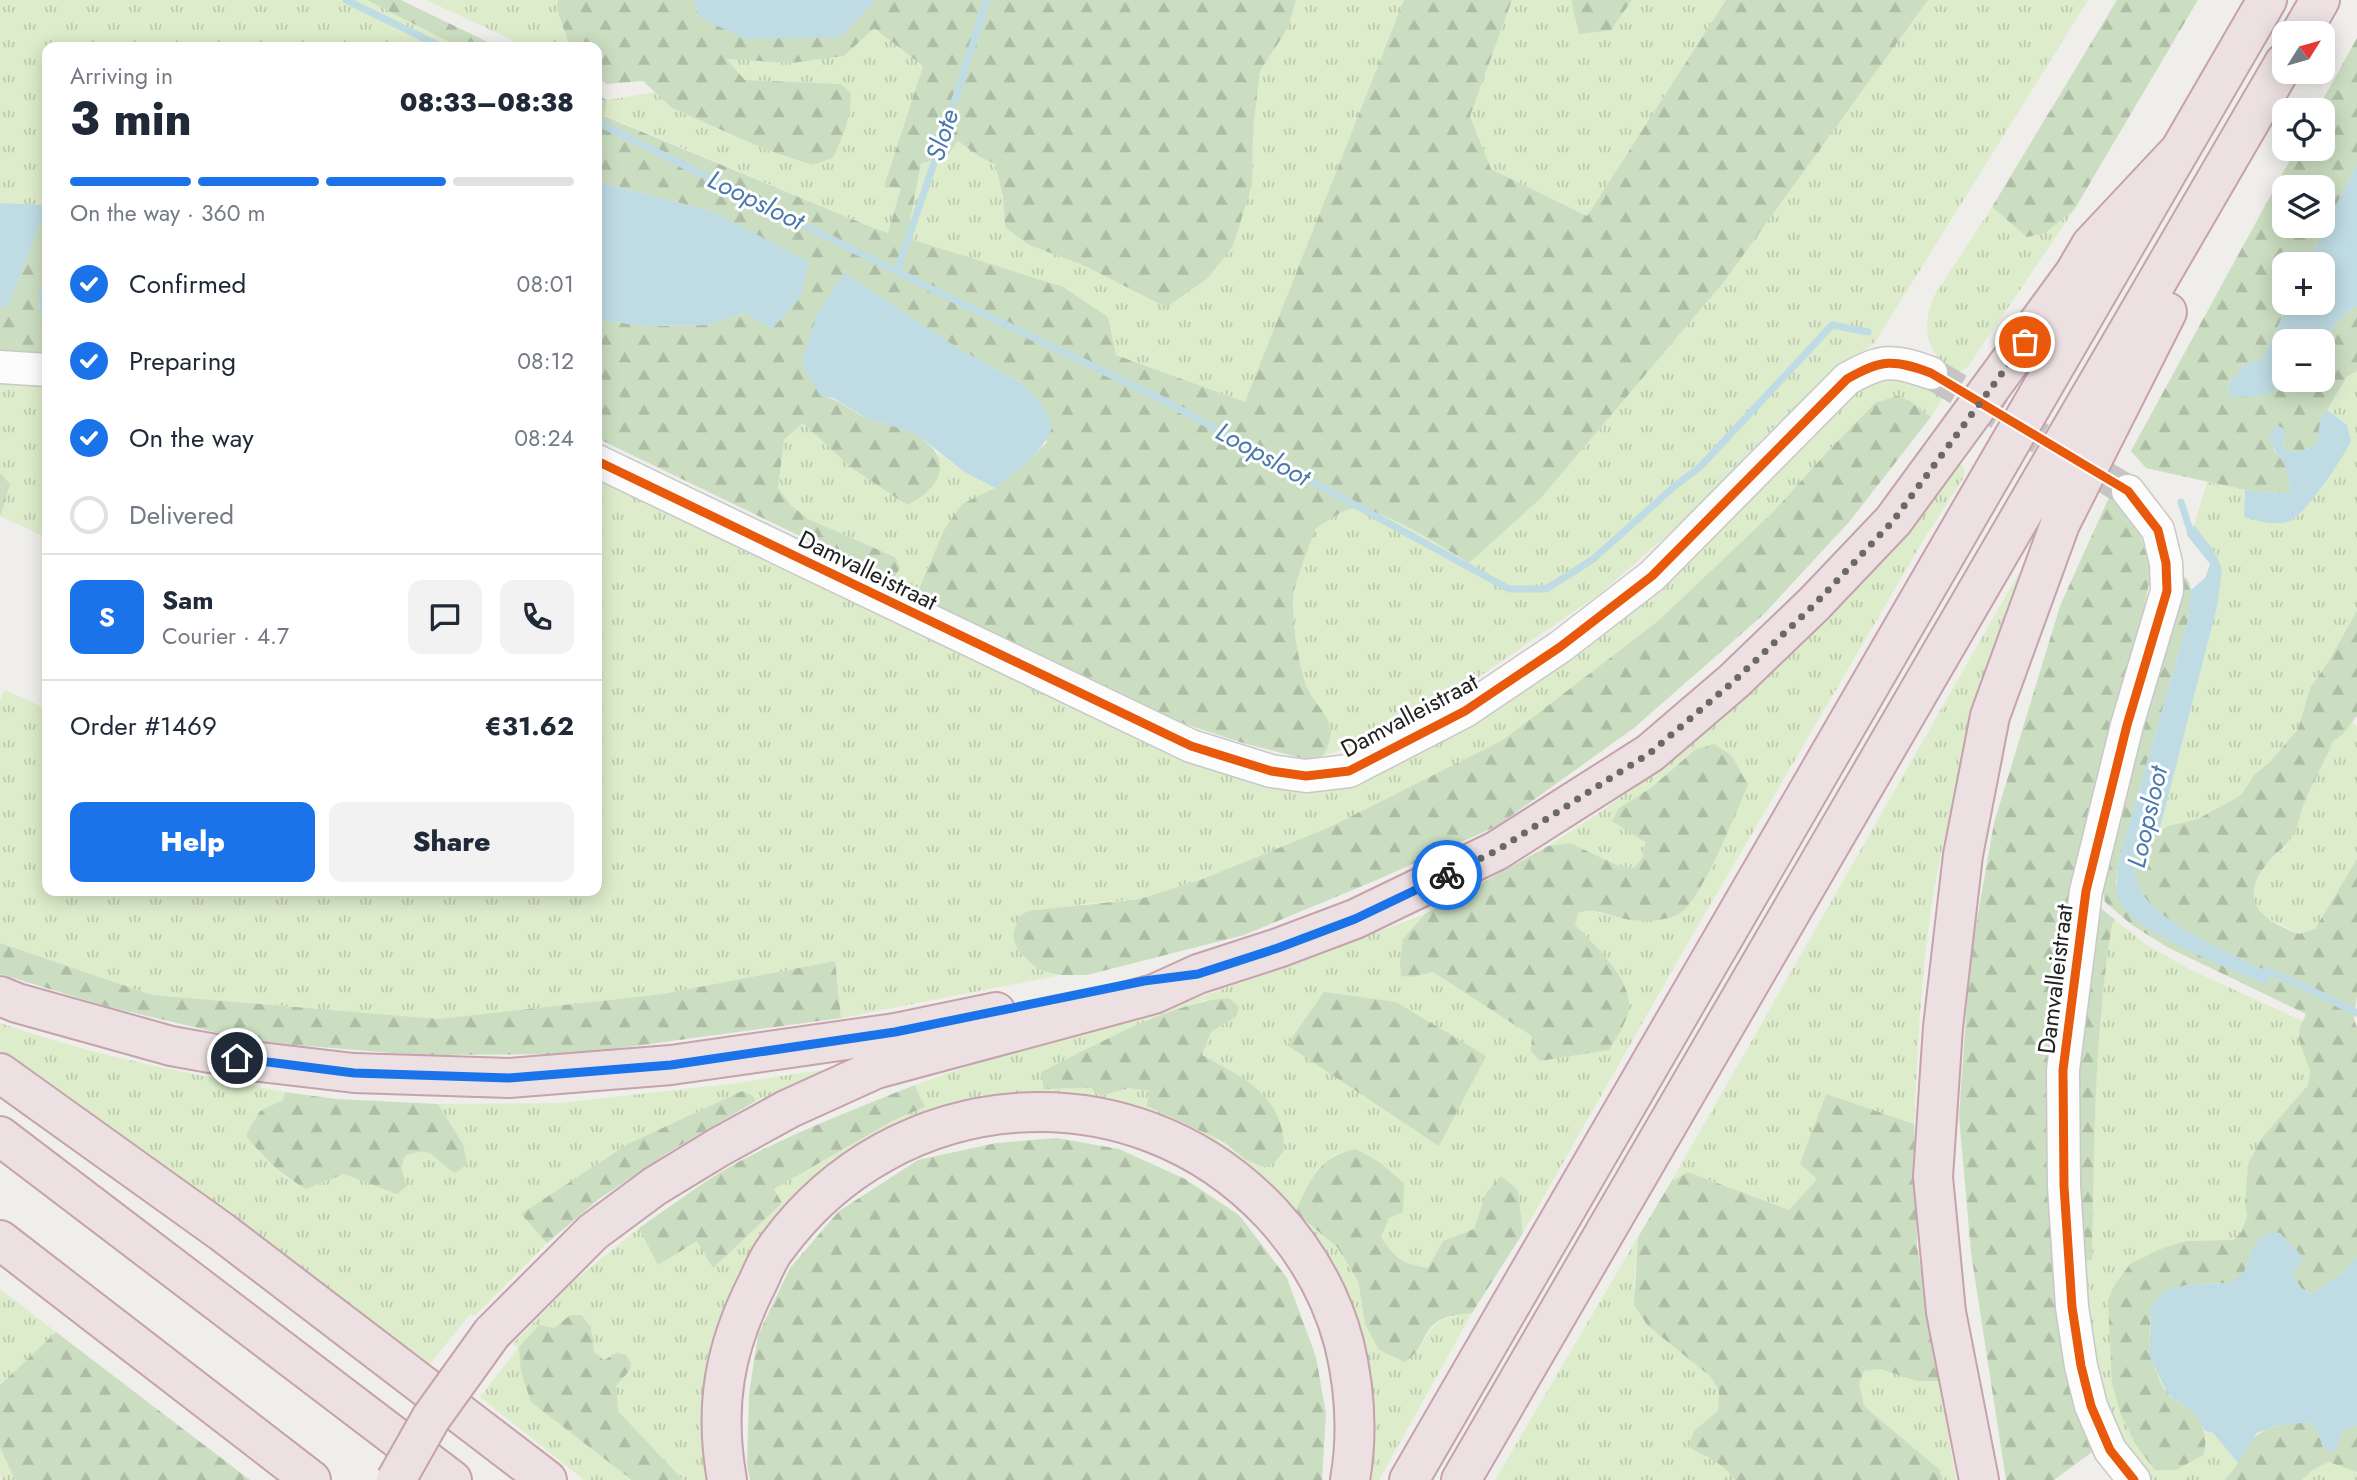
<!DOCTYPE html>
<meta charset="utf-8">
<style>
:root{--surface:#fff;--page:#f2f2f3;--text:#1f2937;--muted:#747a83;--line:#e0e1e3;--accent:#1a73e8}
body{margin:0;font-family:Jost,sans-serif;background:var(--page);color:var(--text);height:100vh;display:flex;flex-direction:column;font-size:26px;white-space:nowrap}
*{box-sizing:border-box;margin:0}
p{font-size:23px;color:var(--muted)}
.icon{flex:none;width:38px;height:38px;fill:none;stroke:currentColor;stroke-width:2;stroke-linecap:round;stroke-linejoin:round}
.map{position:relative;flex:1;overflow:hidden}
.drawer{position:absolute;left:42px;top:42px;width:560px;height:854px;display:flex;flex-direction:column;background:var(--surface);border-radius:14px;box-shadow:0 4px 18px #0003}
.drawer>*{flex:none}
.needle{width:46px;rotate:53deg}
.fabs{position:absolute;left:2272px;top:21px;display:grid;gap:14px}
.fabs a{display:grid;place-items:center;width:63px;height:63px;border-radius:14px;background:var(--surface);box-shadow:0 4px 18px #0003;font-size:35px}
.pin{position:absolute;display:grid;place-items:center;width:60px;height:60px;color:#fff;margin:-30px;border:4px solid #fff;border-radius:50%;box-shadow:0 2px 7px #0007}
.courier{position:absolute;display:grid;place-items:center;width:70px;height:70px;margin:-35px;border:5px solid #1a73e8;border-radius:50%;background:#fff;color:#222;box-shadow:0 2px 9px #0007}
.headline em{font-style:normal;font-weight:800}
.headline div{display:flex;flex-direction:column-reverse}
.headline{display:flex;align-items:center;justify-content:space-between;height:119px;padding:0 28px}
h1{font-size:46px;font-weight:800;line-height:52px}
.bar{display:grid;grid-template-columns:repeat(4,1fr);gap:10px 7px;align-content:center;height:84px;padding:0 28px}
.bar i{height:9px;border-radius:5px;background:var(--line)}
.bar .active{background:var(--accent)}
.bar p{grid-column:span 4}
.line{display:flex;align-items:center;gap:18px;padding:0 28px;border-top:2px solid var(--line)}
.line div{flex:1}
.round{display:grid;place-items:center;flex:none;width:74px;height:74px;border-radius:14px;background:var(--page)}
ol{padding:0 28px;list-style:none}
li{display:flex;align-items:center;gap:21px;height:77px}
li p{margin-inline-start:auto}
li .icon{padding:7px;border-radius:50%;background:var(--accent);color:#fff;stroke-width:4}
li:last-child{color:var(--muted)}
li i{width:38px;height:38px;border:4px solid var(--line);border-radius:50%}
.cta{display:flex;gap:14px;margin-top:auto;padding:14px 28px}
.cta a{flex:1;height:80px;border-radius:14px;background:var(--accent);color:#fff;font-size:28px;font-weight:800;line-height:80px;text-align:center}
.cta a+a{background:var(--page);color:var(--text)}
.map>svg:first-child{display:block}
.grass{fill:url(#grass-tufts);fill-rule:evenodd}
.forest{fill:url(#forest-firs);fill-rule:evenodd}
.water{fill:#bfdbe3}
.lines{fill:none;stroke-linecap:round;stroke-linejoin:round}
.stream{stroke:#bfdbe3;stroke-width:7}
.minor-tunnel{stroke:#c7c5c3;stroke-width:32;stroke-dasharray:32 16;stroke-linecap:butt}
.minor-casing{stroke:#c9c8c7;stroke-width:35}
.highway-casing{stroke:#c5a2ac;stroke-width:42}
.minor{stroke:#fdfcfc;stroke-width:32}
.highway{stroke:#ece0e2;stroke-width:38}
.highway-bridge-casing{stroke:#c5a2ac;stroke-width:42;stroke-linecap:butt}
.highway-bridge{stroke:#ece0e2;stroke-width:38}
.cycleway-casing{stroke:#fff;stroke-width:13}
.cycleway{stroke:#e8590c;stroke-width:9}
.done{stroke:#6a6968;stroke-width:7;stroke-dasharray:0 12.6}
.route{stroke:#1a73e8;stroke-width:9}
.labels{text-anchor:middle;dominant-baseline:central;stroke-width:6;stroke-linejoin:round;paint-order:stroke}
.street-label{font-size:24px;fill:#222;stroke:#fff}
.water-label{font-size:26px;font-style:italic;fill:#4a7aab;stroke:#fff}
</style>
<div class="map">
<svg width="2357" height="1480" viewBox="0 0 2357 1480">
<defs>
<pattern id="grass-tufts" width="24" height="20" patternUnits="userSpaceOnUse" patternTransform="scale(1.75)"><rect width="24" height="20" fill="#ddeccb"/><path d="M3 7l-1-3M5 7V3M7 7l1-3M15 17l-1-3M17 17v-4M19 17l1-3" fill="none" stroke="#bdcaae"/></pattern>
<pattern id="forest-firs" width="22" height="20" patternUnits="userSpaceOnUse" patternTransform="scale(1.75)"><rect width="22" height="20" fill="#cbdec1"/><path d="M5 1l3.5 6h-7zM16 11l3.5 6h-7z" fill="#aebea6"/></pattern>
</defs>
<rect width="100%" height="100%" fill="#f0eeeb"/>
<path class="grass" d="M0 0H367L459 47H47V205L0 203Z
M426 0H558L557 11 570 47H527Z
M1296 0H1404L1245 402 1116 355 1108 317 907 239 921 162 946 158 958 141 980 157 995 164 1003 196 1005 227 1029 245 1083 265 1252 185 1253 129 1260 71 1288 28Z
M1512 0H1571L1579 33 1611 30 1632 0H1726L1587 216 1491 169 1470 116Z
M1928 0H2088L1875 342 1778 423 1683 521 1601 593 1442 702 1377 739 1324 755C1341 722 1319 714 1307 687 1299 669 1292 620 1293 600 1293 585 1310 545 1316 528 1326 522 1339 512 1350 509 1374 503 1446 549 1468 563L1541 498 1723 283Z
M874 28 923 66 884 185 901 188 889 233 871 227 604 115 607 100 656 92 672 108 767 150 813 165 833 158C843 136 851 117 851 93L840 84 745 80 725 58 791 63Z
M1992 207 2027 237 2045 233 2074 210 1967 368 1956 373C1927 352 1921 333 1933 298Z
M2357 371V611L2327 664 2310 688 2298 729 2270 762 2254 775 2241 795 2198 819 2168 826 2159 832 2217 607 2214 551 2194 525 2207 482 2245 490 2244 517 2289 522 2300 514 2351 442 2347 425 2327 410 2348 377Z
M1899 379 1932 388 1944 396 1931 417 1910 401 1875 403 1829 450 1773 512 1658 621 1503 740 1332 826 1203 879 1140 899 1081 904 1039 970 1060 975 841 1018 835 961 663 994 438 1019 152 995 0 943V700L5 690 47 709V891H597V479L1177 754 1364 781 1450 737 1520 692 1851 393 1884 380Z
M0 380 47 384V538L0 516 10 484 0 473Z
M803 423 849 466H941L937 452 963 471 995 488 962 505 944 530 916 596 893 581 900 567 895 557 808 519 791 505 778 488 784 440Z
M1961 464 1965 470 1964 477 1924 539 1685 948 1523 1233 1518 1190 1486 1193 1474 1229 1443 1241 1428 1268C1400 1263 1397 1260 1381 1237L1389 1218 1336 1154 1317 1169 1296 1212 1337 1247 1358 1281 1365 1324 1417 1353C1435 1320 1435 1319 1472 1313L1379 1480H1361V1367L1214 1152 973 1109 779 1225 714 1480H683L617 1410 616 1386 630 1370 617 1353 605 1360 594 1352 591 1327 569 1315 554 1328 531 1402 632 1480H584L480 1397 518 1348 513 1344 573 1282 639 1228 658 1265 697 1240 713 1267 774 1189 894 1120 925 1107 915 1085 983 1061 1203 996 1425 914 1403 939 1413 977 1433 972 1533 1036 1540 1061 1609 1050 1597 947 1574 925 1578 913 1587 909 1631 921 1662 919 1652 787 1618 810 1645 841 1642 858 1634 869 1619 866 1570 843 1548 846 1596 815 1675 758 1730 711 1827 618 1952 471ZM1205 1000 1236 1017 1211 1032 1202 1055C1243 1077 1284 1098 1284 1151 1269 1168 1267 1167 1246 1160L1149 1091 1130 1088 1100 1096 1091 1088 1045 1089 1115 1037 1168 1013Z
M2020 571C1988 674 1954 778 1935 885 1921 964 1918 1044 1914 1124L1826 1095 1817 1179 1789 1210 1688 1172 1671 1182Z
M2352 722 2357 726V859L2315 929 2299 934 2264 916 2254 902 2252 891 2263 868 2284 848 2296 830 2303 806 2333 741Z
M2113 918 2144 943 2193 971 2303 1021 2300 1027 2310 1071 2308 1085 2262 1138 2248 1164 2245 1202 2247 1216 2241 1233 2233 1240 2186 1241 2163 1248 2206 1445 2205 1431 2213 1433 2238 1463 2231 1474 2224 1480H2149L2136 1464 2103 1404 2080 1260H2092C2094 1146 2094 1030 2113 918Z
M0 1023C93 1056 188 1073 285 1092L284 1100 260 1111 257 1151 287 1178 306 1189 344 1174 397 1194 400 1168 405 1156C428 1147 430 1152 447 1168L463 1144 438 1104 560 1103 730 1084 835 1068 756 1101 752 1095 742 1091 628 1144 522 1214 547 1243 475 1316 470 1314 430 1364 0 1052Z
M1638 1237 1634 1286 1648 1326 1710 1376 1719 1390 1718 1412 1695 1430 1705 1457 1719 1462 1735 1480H1495Z
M0 1289 56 1332 0 1385Z
M1880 1369 1917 1381H1939L1956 1480H1941L1939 1469 1864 1406 1858 1383 1864 1371Z
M0 1447 15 1480H2L0 1476Z
M2329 1462 2357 1472V1480H2302L2313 1470Z"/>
<path class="forest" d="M367 0H401L498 47H459Z
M558 0H695L698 16 840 37 876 0H1296L1288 28 1260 71 1253 129 1252 185 1233 246 1207 279 1166 307 1083 265 1029 245 1005 227 1003 196 995 164 980 157 958 141 946 158 921 163 907 238 1063 287 1108 317 1116 355 1245 402 1404 0H1512L1470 116 1491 169 1587 216 1726 0H1928L1723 283 1541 498 1469 563C1446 549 1375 503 1350 509 1339 512 1326 522 1316 528 1310 545 1293 585 1293 600 1292 620 1299 669 1307 687 1319 714 1342 720 1324 755L1309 760 1246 744 1185 724 916 596 944 530 962 504 995 488 1032 457 1047 442 1023 384 956 347 844 274 820 396C839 398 851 412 869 419 883 425 903 427 915 433 920 435 924 441 928 444 955 467 932 494 907 505L849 466 803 423 784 440 778 488 791 505 808 519 895 557 900 567 893 581 597 438V320L647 326 708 325 744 313 799 298 801 289 714 212 607 184 597 183V95L607 100 604 116 871 227 888 233 901 188 884 186 923 66 874 28 844 56 791 63 726 59 745 80 841 84 851 93C851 117 843 137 833 158L813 165 767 150 672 108 643 81 606 84 597 76V47H570L557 10Z
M1571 0H1632L1611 30 1579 34Z
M2117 0H2198L2074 210 2045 233 2027 237 1992 207Z
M2357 38V164L2307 264H2284V303H2288L2272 341 2262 359 2246 364 2228 384 2230 397C2254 397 2273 397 2290 380H2322C2322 337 2322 335 2355 306L2357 307V371L2347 377 2321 420 2317 444 2299 452 2286 451 2282 446 2286 430 2277 426 2273 450C2286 463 2292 472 2289 491L2279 494 2245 490 2146 468 2131 451 2296 149H2322V110H2317ZM2284 187H2322V226H2284Z
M47 205V281L38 296 41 315 47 317V358L0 353V307L8 306Z
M1897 396 1910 401 1931 417 1849 522 1764 614 1634 728 1497 826 1379 879 1244 935 1087 975H1060L1039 970 1018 951 1013 936 1018 917 1028 911 1140 899 1203 879 1332 826 1503 740 1658 621 1773 512 1829 450 1875 403Z
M0 473 10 484 0 517Z
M2110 495 2141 537 2151 571 2143 616 2079 848 2047 1142 2059 1330 2092 1452 2054 1480H2006L1971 1253 1959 1116 1970 959 1994 823 2060 606Z
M2175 573C2199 577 2190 604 2188 621L2119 859 2116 884 2163 937 2267 985 2271 973C2236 956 2156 924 2139 888 2133 874 2136 859 2139 845L2168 826 2198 819 2241 795 2254 775 2270 762 2298 729 2310 688 2327 664 2357 611V716L2342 735 2333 741C2324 763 2312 784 2303 806 2300 814 2299 824 2295 832 2287 847 2272 855 2263 869 2238 905 2267 922 2299 934L2315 929 2357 859V995L2354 1019 2357 1028V1257L2344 1272 2311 1294 2301 1288 2291 1273 2301 1255 2280 1234 2251 1252 2244 1273 2230 1283 2192 1284 2166 1290 2151 1306C2151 1321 2147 1348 2152 1361 2156 1372 2163 1393 2173 1399 2176 1402 2180 1402 2183 1404 2201 1415 2210 1435 2203 1455L2176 1470H2155L2136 1445 2121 1415 2112 1384 2108 1300 2114 1286 2130 1264 2163 1248 2186 1241 2233 1240 2241 1233 2247 1216 2245 1203 2248 1164 2262 1138 2308 1085 2310 1071 2299 1040 2300 1027 2306 1014 2167 947 2132 925 2105 902 2101 882Z
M1714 744 1732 756 1748 785C1735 813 1703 899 1679 914 1666 921 1644 922 1630 920 1613 918 1595 906 1578 913L1575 925C1594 944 1629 977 1629 1005 1629 1020 1616 1038 1609 1050L1540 1061 1531 1051 1532 1036 1433 972 1413 977 1401 976 1400 963 1403 939 1425 914 1548 846 1570 843 1619 866 1634 868 1642 858 1645 842 1612 821 1618 809 1652 787 1695 750Z
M2098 906 2113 918C2094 1031 2094 1146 2092 1260H2080L2075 1088Z
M0 943 152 995 438 1019 663 994 835 961 841 1018 576 1054 418 1055 257 1042 109 1007 0 974Z
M1324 992 1396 1002 1486 1056 1439 1146 1287 1045Z
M1229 998 1239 1007 1236 1017 1211 1032 1202 1055C1244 1078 1285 1096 1284 1151L1274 1163 1264 1167 1246 1160 1222 1141 1147 1106 1149 1091 1129 1088 1100 1096 1091 1088 1044 1089 1041 1072C1095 1046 1170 1002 1229 998Z
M915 1085 925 1107 894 1120 774 1189 782 1203 713 1268 697 1241 658 1265 639 1228C673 1205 706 1179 742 1160 798 1131 857 1108 915 1085Z
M742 1091 752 1095 756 1101 669 1152 599 1199 547 1243 521 1214 628 1144Z
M285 1092 336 1099 438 1104 463 1144 467 1164 455 1173C432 1160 435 1144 405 1156L401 1168 407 1186 397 1194 344 1174 306 1189C282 1175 262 1158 246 1135L260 1111 283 1100Z
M1826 1094 1914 1124 1917 1246 1939 1381H1917L1880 1369 1864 1371 1859 1383 1864 1406 1940 1470 1941 1480H1735C1721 1461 1707 1458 1688 1446L1695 1430 1718 1411 1719 1390 1710 1376 1648 1326 1634 1305 1638 1237 1671 1182 1688 1172 1789 1210 1817 1179 1800 1164Z
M1057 1138 1119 1149 1185 1179 1239 1215 1287 1278 1316 1357 1326 1414 1322 1480H750L747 1465 749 1394 758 1335 790 1268 839 1211 918 1160 996 1143Z
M1356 1149 1379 1162 1404 1183 1403 1212 1389 1218 1381 1237C1397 1260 1400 1263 1428 1268L1443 1241 1474 1229 1486 1193 1501 1176 1518 1190 1523 1233 1472 1313C1460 1315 1443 1315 1433 1325 1420 1338 1425 1348 1405 1362L1379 1350 1365 1324 1358 1281 1337 1247 1295 1212C1312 1179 1316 1158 1356 1149Z
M570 1315H581L591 1327 594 1352 604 1360 617 1353 626 1355 631 1363 630 1370 616 1386 618 1411 683 1480H632L531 1402 521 1372 519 1347 539 1325 554 1328Z
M56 1332 250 1480H15L0 1447V1385Z
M2310 1422 2317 1430 2323 1447 2336 1449 2344 1429 2357 1426V1472L2329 1462 2313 1470 2302 1480H2224C2235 1471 2239 1460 2246 1448 2262 1423 2283 1425 2310 1422Z"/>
<path class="water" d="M695 0H876L840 37 744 39 698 16Z
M2357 164V307L2355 306C2341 318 2331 328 2322 344V341H2284V380H2290C2272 398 2255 397 2230 397L2228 384 2246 364 2262 358 2272 341 2288 303H2322V264H2307Z
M597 183 607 184 714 212 809 262 800 298 772 329 744 313 708 325 647 326 597 320Z
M0 203 47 205 8 307H0Z
M844 273 956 347 1023 384 1042 405 1053 426C1042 454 1018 470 995 488L963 471 915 433 868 419 833 398 820 396 802 363 817 314Z
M47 281V317L41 315 38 295Z
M2327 410 2347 425 2351 441C2343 458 2304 518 2287 522 2273 525 2258 521 2244 517L2245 490 2279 494 2289 491C2293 465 2276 459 2268 437L2277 425 2286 430 2282 446 2286 451 2299 452 2317 444 2320 421Z
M2194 525 2214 551 2222 569 2217 607 2159 832 2139 845C2136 859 2133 874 2139 888 2156 924 2237 956 2271 973L2267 985C2233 970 2137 934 2120 902 2114 889 2118 873 2119 859L2188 621 2191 590 2205 578 2210 564 2186 534Z
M2272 1232 2280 1233 2301 1255V1263L2292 1273 2301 1288 2311 1294 2344 1272 2357 1257V1426L2344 1429 2336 1449 2331 1452 2323 1447 2317 1430 2310 1422 2275 1426 2257 1433 2238 1463 2213 1433 2205 1431 2197 1416 2182 1403 2173 1399 2166 1390 2150 1357 2151 1306 2166 1290 2192 1284 2230 1283 2244 1272 2251 1252 2261 1237Z"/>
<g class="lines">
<path class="stream" d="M346 0 442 47
M597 122 932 289 1161 399 1509 589H1546L1592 560 1676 485 1700 467 1832 325 1868 332
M897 271 944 134 987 0
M2181 502 2190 530 2196 537
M2266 970 2303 986 2357 1013"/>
<path class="minor-tunnel" d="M1931 373 2128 491"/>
<g class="minor-casing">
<path id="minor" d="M0 367 47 370
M597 461 1191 746 1271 771 1306 776 1349 771 1465 711 1560 647 1652 576 1847 379C1882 359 1893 359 1931 373
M2128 491 2158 530 2166 563 2167 591 2127 725 2086 891 2063 1070 2064 1186 2072 1307 2081 1366 2091 1406 2110 1450 2134 1480"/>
</g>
<g class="highway-casing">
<path id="highway" d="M2301 33 2320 0
M0 996 17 1003 171 1046 260 1062 354 1073 509 1078 671 1065 895 1033 996 1012
M0 1073 222 1232 547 1480
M0 1136 452 1480
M0 1240 311 1480
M492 1333 593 1232 655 1186 719 1147 788 1109 876 1069 1154 994 1198 974 1278 948 1355 919 1496 851 1650 753 1734 681 1814 604 1893 521 2074 274 2091 245 2180 150
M727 1480C714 1407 724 1348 758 1282 763 1271 768 1258 776 1248 895 1083 1132 1064 1272 1214 1306 1251 1331 1294 1344 1343 1355 1388 1358 1434 1350 1480
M1409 1480 2267 0
M1461 1480 2284 63
M1979 1480 1946 1312 1933 1177 1943 1027 1963 855 1990 716 2060 524 2167 312"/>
</g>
<use href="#minor" class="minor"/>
<use href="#highway" class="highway"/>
<g class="highway-bridge-casing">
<path id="highway-bridge" d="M396 1480 431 1418 492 1333"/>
</g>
<use href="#highway-bridge" class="highway-bridge"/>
<g class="cycleway-casing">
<path id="cycleway" d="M597 461 1191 746 1271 771 1306 776 1349 771 1465 711 1560 647 1652 576 1847 379C1882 359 1893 359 1931 373L2128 491 2158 530 2166 563 2167 591 2127 725 2086 891 2063 1070 2064 1186 2072 1307 2081 1366 2091 1406 2110 1450 2134 1480"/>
</g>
<use href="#cycleway" class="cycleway"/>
</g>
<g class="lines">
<path class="done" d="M1447 875 1496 851 1650 753 1734 681 1815 604 1893 521 2025 342"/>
<path class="route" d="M237 1058 354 1073 509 1078 671 1065 895 1032 1144 981 1198 974 1278 948 1355 919 1447 875"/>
</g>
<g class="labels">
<g class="street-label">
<text transform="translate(868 570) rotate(26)">Damvalleistraat</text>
<text transform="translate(1409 715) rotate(-28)">Damvalleistraat</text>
<text transform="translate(2055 979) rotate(-83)">Damvalleistraat</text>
</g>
<g class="water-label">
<text transform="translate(942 135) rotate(-72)">Slote</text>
<text transform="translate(756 200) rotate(26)">Loopsloot</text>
<text transform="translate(1263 454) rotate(29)">Loopsloot</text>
<text transform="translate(2147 817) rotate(-77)">Loopsloot</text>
</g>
</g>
</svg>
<div class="fabs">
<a><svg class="needle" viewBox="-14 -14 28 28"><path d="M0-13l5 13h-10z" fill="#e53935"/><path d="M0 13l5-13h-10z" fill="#747a83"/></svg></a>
<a><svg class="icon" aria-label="locate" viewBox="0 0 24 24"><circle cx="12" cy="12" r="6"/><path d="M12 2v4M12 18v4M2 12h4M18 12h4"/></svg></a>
<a><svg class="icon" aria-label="layers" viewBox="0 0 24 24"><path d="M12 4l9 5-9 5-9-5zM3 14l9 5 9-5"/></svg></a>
<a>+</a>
<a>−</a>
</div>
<div class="pin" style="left:2025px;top:342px;background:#ea580c"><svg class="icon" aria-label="bag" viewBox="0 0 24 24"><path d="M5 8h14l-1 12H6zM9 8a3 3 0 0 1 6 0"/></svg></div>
<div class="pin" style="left:237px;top:1058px;background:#1f2937"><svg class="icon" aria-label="home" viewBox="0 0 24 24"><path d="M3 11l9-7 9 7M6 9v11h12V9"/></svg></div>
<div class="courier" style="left:1447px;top:875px"><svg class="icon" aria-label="bike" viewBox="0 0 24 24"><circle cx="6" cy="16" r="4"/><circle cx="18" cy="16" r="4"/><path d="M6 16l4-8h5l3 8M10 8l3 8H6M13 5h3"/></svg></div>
<section class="drawer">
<div class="headline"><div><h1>3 min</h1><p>Arriving in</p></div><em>08:33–08:38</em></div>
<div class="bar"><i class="active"></i><i class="active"></i><i class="active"></i><i></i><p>On the way · 360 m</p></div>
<ol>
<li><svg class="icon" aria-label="check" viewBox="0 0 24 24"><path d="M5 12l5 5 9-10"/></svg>Confirmed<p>08:01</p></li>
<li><svg class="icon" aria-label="check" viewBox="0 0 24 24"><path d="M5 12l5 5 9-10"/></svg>Preparing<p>08:12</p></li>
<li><svg class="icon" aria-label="check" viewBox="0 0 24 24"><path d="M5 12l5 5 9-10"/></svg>On the way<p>08:24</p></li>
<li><i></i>Delivered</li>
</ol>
<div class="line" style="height:126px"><b class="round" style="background:var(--accent);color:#fff">S</b><div><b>Sam</b><p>Courier · 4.7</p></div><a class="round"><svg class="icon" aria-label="chat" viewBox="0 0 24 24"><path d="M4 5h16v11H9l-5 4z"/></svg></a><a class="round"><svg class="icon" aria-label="phone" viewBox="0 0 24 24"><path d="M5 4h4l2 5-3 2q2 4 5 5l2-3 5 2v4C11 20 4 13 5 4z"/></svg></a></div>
<div class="line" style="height:91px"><div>Order #1469</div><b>€31.62</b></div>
<div class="cta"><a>Help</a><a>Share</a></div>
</section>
</div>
